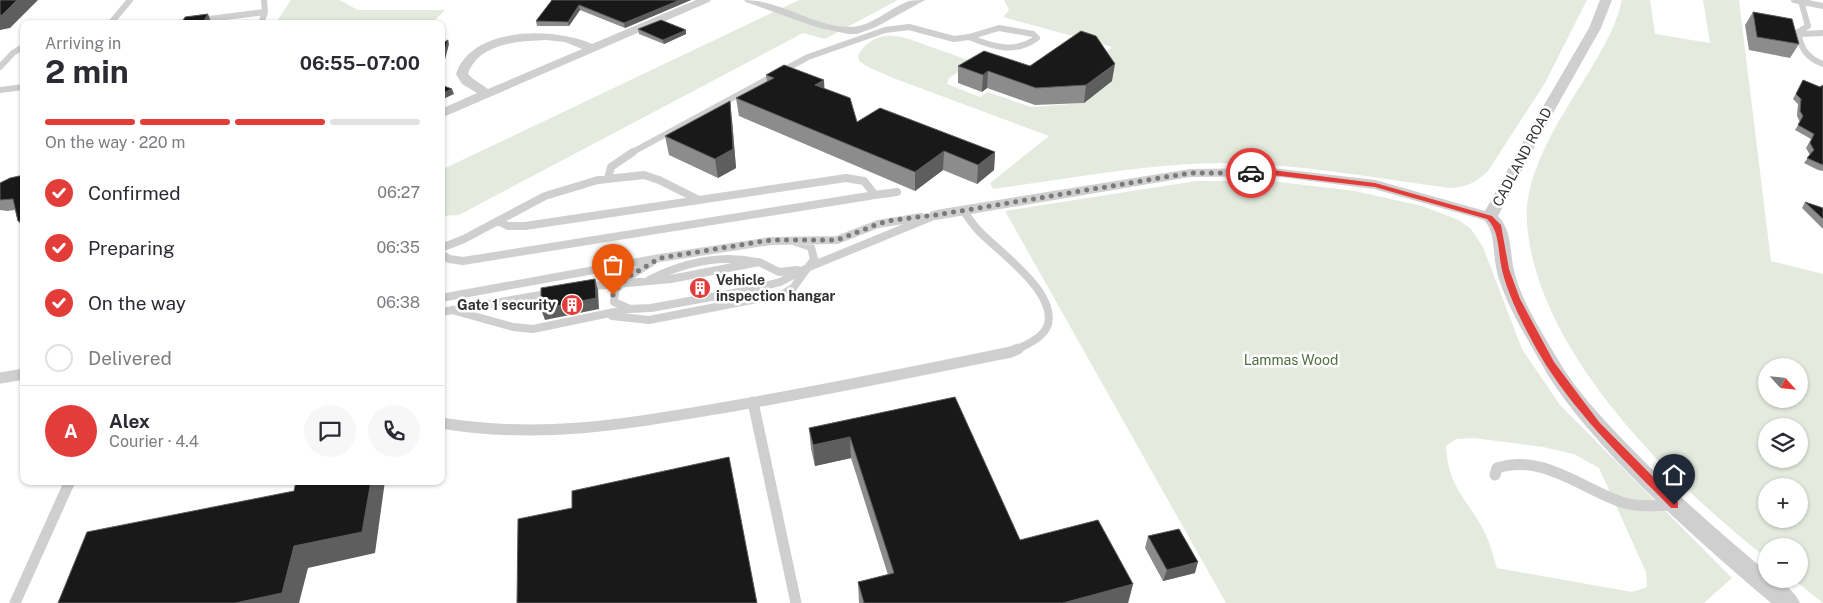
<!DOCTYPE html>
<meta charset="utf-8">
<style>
:root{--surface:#fff;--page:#f7f7f7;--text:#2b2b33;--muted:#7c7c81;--line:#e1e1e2;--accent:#e33d3a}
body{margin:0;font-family:"Public Sans",sans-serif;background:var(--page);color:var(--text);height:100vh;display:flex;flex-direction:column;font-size:19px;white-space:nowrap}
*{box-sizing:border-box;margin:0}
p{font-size:16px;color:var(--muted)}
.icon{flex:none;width:28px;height:28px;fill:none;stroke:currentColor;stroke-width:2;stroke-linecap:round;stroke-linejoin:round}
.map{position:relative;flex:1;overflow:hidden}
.sheet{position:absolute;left:20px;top:20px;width:425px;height:465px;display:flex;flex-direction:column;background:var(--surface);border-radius:10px;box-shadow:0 1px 4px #0004}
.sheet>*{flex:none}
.needle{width:32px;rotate:117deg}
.tools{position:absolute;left:1758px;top:358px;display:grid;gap:10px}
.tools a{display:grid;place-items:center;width:50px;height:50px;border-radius:50%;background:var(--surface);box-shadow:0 1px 4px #0004;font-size:25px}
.pin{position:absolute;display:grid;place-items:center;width:42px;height:42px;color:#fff;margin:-51px -21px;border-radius:50% 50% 50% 0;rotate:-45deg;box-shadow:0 0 5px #0007}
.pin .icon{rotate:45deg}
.courier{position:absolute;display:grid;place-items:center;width:50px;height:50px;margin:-25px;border:4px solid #e33d3a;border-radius:50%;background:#fff;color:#222;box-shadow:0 1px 6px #0007}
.head em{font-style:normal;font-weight:700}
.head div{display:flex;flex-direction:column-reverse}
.head{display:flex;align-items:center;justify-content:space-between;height:85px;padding:0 25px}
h1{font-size:32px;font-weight:700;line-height:38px}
.bar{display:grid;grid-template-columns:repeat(4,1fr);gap:8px 5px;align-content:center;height:60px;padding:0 25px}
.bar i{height:6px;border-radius:4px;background:var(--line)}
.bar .current{background:var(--accent)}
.bar p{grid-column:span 4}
.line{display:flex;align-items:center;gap:12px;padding:0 25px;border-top:1px solid var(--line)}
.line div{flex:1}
.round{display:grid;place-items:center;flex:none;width:52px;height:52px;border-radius:26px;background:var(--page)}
ol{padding:0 25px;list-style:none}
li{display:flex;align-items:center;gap:15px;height:55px}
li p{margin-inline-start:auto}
li .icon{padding:5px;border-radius:50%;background:var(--accent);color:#fff;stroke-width:4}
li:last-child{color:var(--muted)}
li i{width:28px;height:28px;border:2px solid var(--line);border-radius:50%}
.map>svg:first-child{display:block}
.green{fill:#e4ebde;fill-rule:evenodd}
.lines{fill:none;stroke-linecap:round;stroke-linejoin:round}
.service-far2{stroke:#cfcfcf;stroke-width:6}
.service-far1{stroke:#cfcfcf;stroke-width:8}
.service{stroke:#cfcfcf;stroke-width:11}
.minor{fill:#cfcfcf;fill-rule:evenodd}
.wall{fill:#8c8c8c}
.shaded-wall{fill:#5e5e5e}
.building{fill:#191919;stroke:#5e5e5e}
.route{fill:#e33d3a}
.done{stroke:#7a7a7a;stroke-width:5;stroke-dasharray:0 9}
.labels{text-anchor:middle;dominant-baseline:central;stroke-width:5;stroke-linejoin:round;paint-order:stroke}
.street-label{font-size:14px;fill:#323232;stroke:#fff}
.poi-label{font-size:14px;font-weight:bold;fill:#323232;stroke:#fff;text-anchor:start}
.park-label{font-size:14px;fill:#516e3f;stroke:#fff}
</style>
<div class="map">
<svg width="1823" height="603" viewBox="0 0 1823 603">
<rect width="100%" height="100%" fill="#fff"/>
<path class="green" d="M291 0H339L358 10H445L431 24H275Z
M799 0H898L825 39 803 33 459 215 441 216V170Z
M1004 0H1587L1545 83 1488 171C1475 183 1467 187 1450 188 1374 178 1297 163 1220 163 1144 164 1068 179 993 189L990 183 1049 136 893 78 868 67 859 61 858 55C877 26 902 36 928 46 943 51 958 56 973 62L949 78 947 84 980 97 988 92 1031 107 1084 103 1112 81 1095 59 1112 47 1003 17 1009 10Z
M1622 0H1650L1655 34 1710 43 1703 0H1739L1771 261 1823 274V603L1793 579H1799V546H1766V558C1675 485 1562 375 1533 260 1528 239 1524 214 1529 193 1542 134 1585 86 1611 32 1616 22 1619 11 1622 0ZM1799 366V399H1766V366ZM1766 426H1799V459H1766ZM1799 486V519H1766V486Z
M1196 181H1271L1355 191 1422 206 1459 220 1471 229 1483 247 1522 349 1560 405 1732 578 1704 603H1226L1005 211ZM1473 438 1543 447 1574 454 1599 468 1646 572 1647 587 1632 592 1497 568C1493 556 1490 542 1484 531 1467 498 1448 488 1446 446L1456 439Z"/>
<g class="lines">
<path class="service-far2" d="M1794 0 1823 6
M1801 1 1808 26 1798 32C1801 49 1807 58 1823 64
M110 24 130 0
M169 24 265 12
M261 24 265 12 264 0
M999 28 1033 34 1037 38C1015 54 993 47 969 37Z
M1801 34 1823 33
M0 67 13 53 24 46
M0 90 24 87
M631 153 808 57 885 30 909 27 954 39 969 37"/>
<path class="service-far1" d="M608 178 611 167 633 152
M875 195 897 192
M963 210C967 216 972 223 977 229 997 251 1056 290 1048 324 1044 338 1027 344 1016 350
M498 221 508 226H525L699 200
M441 248 464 239 545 196 598 180 644 175 659 180 699 200 846 178 864 181 875 195 463 261 449 259 441 254
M649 280C682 263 720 254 756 262
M584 287 671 279 759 262 779 272 797 270
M441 298 660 258 771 241 837 240 878 224 921 217
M630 309 614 302 615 290 628 277 652 262
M452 310 513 327 533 329 629 309 651 308 749 290 780 282 809 267 936 215
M441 312 552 293
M612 316 649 320 783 294 793 288 814 259 811 247 796 242"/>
<path class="service" d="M0 378 24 374
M753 402 796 603
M441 423C544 440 632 423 733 406 826 390 918 371 1011 352L1018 349
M1495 475 1497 468C1541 453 1581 488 1621 502 1637 507 1655 506 1671 505
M15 603 70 481"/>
<path class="minor" d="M696 0H711L709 2 441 118V109L477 93 462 84 456 74C472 26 554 27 592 44ZM546 40 565 42 582 49 488 89 472 78 468 74C478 43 519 41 546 40Z
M744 0C781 0 812 26 849 27 872 27 889 8 909 1 914 0 920 0 925 0L876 27 857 34H848L816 27 746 2Z
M1600 0H1612L1601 28 1544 129 1498 216C1511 229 1510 249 1513 266 1519 298 1541 330 1557 358 1576 391 1603 419 1629 446 1672 491 1718 531 1766 571V579C1780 579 1794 590 1800 603H1771C1717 557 1664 511 1615 459 1588 429 1560 398 1541 363 1525 335 1502 298 1496 267 1493 252 1495 231 1484 220L1374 189 1272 176 1190 177 936 220 930 218 928 215 930 212 936 210 1190 169 1272 168 1375 180 1485 211 1530 129 1589 28Z"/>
</g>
<path class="wall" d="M552 0H691L625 28 580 10 569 26H537L536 21Z
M1753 12 1799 44 1790 58 1749 50 1745 25Z
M638 29 686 30V34L664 44 639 34Z
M958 66H1030L1112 81 1084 103 1035 105 987 88 982 92 958 83Z
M766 75 824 88 857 122 995 152 994 170 977 184 943 170 915 191 739 116 736 98 767 82Z
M1803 80 1820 87 1823 85V171L1818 170 1804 163 1810 155 1806 148 1811 139 1795 130 1800 122 1797 116 1798 104 1793 99Z
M732 120 736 168 718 178 669 155 665 136Z
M24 175V230L18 221 15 210 7 211 0 210V183Z
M1805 202 1823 208V229L1802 208Z
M955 397 1020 540 1133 584 1128 603H859L858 582 888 575 851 458 815 466 811 449 809 428Z
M1148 536 1195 573 1163 581 1145 548Z"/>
<path class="shaded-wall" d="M17 0H38L10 28 0 30V15Z
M680 0H691L625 28 624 23Z
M579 5 580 10 569 26 568 22Z
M208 14 212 24H202Z
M686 30V34L664 44 663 40Z
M448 40 449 44 441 75V64Z
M1115 64 1112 81 1084 103 1086 85Z
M988 71 987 88 982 92 983 75Z
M824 80 825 98 815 85Z
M452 89 454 94 441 100V94Z
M730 101 732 120 736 168 718 178 715 159Z
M944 151 943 170 915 191V172Z
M995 152 994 170 977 184 978 165Z
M595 279 598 290 599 309 545 320 541 309Z
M850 437 851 458 815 466 813 445Z
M371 481H385L375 553 308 568 299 603H235L294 546Z
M1198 562 1195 573 1163 581 1167 570Z
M1133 584 1128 603H1063Z"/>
<path class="building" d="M0 0H17L2 15H0Z
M552 0H680L624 23 579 5 568 22 536 21Z
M1753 12 1792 19 1799 44 1757 37Z
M208 14 202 24H181L185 17Z
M661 20 686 30 663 40 638 29Z
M1081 31 1096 36 1115 64 1086 85 1036 88 988 71 983 75 958 66 984 51 1030 66Z
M448 40 441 64V44Z
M784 65 824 80 815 85 850 98 857 122 880 108 995 152 978 165 944 151 915 172 736 98 774 78 766 75Z
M1803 80 1820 87 1823 85V165L1807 158 1814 150 1810 143 1814 134 1798 125 1803 116 1800 111 1801 99 1796 94Z
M441 85 452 89 441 94Z
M730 101 733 149 715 159 665 136Z
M24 175V222L18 221 13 199 0 200V183L10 178Z
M1805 202 1823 208V219Z
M595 279 596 298 541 309V288Z
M955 397 1020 540 1098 520 1133 584 1063 603H864L858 582 894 573 850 437 813 445 809 428Z
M729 457 757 603H517L518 519 572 508V491Z
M296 481H371L362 532 294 546 282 593 235 603H58L87 532 294 491Z
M1179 529 1198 562 1167 570 1148 536Z"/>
<path class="route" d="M1272 170 1375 183 1492 216 1501 225 1509 269 1520 299 1554 362 1599 422 1678 502V508H1671C1627 463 1580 418 1546 365 1530 339 1506 294 1501 265 1498 249 1499 230 1487 219L1375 187 1272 175H1251L1247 173 1251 171Z"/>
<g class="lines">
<path class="done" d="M613 295 615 290 628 277 660 258 771 240H837L878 224 893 220 936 215 1190 173H1251"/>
</g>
<defs>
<g id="building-disc" transform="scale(1.125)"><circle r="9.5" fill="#e33d3a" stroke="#fff"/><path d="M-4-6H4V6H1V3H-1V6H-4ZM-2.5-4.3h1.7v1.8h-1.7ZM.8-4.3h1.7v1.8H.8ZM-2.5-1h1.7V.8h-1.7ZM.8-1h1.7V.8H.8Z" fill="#fff"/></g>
</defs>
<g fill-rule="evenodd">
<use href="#building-disc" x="700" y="288"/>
<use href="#building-disc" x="572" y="305"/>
</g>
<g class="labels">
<g class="street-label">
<text transform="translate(1522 157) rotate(-62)">CADLAND ROAD</text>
</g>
<g class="poi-label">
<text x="716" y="280">Vehicle<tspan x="716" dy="16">inspection hangar</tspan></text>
<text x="556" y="305" text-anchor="end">Gate 1 security</text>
</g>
<g class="park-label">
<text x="1291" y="360">Lammas Wood</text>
</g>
</g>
</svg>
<div class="tools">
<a><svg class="needle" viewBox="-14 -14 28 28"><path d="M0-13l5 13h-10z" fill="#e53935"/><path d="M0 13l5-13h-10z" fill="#7c7c81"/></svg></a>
<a><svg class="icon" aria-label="layers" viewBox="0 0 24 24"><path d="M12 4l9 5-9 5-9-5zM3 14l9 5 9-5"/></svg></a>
<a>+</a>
<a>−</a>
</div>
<div class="pin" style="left:613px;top:295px;background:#ea580c"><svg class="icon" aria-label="bag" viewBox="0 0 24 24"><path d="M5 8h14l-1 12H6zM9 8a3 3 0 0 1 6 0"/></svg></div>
<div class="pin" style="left:1674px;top:505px;background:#1f2937"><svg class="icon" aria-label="home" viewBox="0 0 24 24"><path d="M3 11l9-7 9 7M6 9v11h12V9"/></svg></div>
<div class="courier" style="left:1251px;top:173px"><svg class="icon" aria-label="car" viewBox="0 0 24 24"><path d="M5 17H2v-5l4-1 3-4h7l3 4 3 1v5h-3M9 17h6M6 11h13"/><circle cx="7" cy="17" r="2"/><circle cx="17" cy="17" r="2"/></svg></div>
<section class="sheet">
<div class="head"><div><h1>2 min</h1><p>Arriving in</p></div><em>06:55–07:00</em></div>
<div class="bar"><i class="current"></i><i class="current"></i><i class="current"></i><i></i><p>On the way · 220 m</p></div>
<ol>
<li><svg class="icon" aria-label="check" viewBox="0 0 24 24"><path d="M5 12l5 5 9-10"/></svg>Confirmed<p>06:27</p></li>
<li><svg class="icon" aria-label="check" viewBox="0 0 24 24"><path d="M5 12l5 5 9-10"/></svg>Preparing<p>06:35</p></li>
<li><svg class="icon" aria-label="check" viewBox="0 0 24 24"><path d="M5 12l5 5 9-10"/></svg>On the way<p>06:38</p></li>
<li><i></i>Delivered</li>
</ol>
<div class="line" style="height:90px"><b class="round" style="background:var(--accent);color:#fff">A</b><div><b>Alex</b><p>Courier · 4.4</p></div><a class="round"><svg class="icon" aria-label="chat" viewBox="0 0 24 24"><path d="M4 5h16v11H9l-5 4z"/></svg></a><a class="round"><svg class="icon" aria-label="phone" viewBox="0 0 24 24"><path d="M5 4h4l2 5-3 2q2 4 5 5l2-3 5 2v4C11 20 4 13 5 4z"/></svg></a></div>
</section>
</div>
